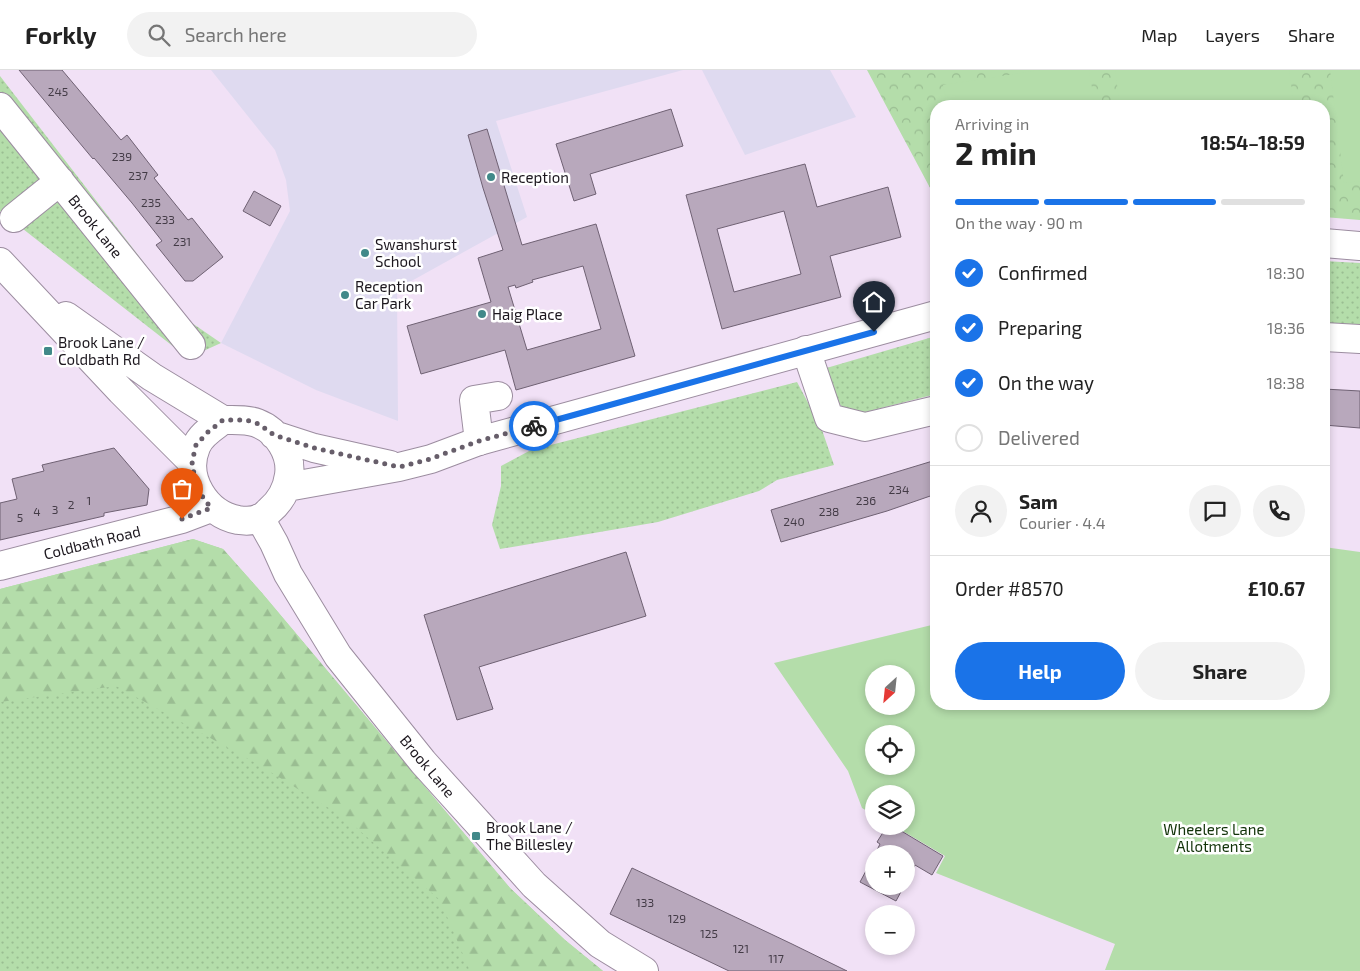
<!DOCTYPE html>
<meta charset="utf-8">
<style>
:root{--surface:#fff;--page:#f2f2f2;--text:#222;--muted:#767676;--line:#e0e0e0;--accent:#1a73e8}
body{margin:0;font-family:"Exo 2",sans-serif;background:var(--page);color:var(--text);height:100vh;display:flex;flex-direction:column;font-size:19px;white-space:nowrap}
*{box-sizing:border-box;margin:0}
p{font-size:16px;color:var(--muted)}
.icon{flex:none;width:28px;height:28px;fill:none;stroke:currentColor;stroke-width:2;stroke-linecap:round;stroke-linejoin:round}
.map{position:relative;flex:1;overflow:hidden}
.drawer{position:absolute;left:930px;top:30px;width:400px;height:610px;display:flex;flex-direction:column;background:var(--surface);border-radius:20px;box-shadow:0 2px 8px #0003}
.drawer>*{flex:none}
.needle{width:32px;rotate:207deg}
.buttons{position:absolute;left:865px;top:595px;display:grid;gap:10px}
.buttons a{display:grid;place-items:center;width:50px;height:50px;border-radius:50%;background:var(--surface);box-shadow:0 2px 8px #0003;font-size:25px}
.pin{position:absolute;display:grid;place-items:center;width:42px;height:42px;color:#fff;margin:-51px -21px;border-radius:50% 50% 50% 0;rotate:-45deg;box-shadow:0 0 5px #0007}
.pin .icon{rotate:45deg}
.courier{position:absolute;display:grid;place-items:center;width:50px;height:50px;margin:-25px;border:4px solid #1a73e8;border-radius:50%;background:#fff;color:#222;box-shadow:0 1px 6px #0007}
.overview em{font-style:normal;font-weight:700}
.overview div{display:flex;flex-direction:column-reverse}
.overview{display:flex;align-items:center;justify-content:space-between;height:85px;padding:0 25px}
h1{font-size:32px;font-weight:700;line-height:38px}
.bar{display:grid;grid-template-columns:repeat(4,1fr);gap:8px 5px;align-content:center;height:60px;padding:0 25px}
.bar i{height:6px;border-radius:4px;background:var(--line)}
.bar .active{background:var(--accent)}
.bar p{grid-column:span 4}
.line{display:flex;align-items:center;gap:12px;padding:0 25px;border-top:1px solid var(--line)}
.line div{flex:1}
.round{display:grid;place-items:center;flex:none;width:52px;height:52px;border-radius:26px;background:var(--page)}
ol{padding:0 25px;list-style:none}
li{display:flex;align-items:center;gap:15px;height:55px}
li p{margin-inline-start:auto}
li .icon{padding:5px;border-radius:50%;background:var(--accent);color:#fff;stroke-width:4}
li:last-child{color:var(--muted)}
li i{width:28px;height:28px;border:2px solid var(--line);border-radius:50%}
.primary-button{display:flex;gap:10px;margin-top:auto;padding:10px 25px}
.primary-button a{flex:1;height:58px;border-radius:30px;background:var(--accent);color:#fff;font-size:20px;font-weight:700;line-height:58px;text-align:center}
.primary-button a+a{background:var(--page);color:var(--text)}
header{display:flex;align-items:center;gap:30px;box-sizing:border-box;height:70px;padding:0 25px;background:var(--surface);border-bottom:1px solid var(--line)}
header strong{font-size:24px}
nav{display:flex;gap:28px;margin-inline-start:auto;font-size:18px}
.search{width:350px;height:45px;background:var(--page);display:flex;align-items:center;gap:12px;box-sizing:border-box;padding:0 18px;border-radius:28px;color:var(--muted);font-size:19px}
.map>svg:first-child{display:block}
.education{fill:#dfdaf0}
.grass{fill:url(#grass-dots)}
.forest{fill:url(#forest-firs)}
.park{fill:url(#park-crowns)}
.garden{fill:#b4ddaa;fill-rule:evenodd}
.building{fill:#b8a8bc;stroke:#6f6173;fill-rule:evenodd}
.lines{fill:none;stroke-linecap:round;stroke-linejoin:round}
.street-casing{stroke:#9c8da0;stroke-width:30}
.secondary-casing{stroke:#9c8da0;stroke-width:30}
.primary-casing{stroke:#9c8da0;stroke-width:30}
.street{stroke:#fff;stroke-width:28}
.secondary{stroke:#fff;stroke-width:28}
.primary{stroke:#fff;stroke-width:28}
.done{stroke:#675e6a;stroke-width:5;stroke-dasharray:0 9}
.route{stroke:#1a73e8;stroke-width:6}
.poi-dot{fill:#418989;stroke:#fff;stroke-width:2}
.labels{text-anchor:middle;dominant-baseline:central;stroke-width:5;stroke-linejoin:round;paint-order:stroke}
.number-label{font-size:12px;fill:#433b46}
.poi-label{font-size:15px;fill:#1c171e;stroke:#fff;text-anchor:start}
.street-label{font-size:15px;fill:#1c171e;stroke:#fff}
.park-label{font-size:15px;fill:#113208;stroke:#fff}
</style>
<header>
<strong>Forkly</strong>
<div class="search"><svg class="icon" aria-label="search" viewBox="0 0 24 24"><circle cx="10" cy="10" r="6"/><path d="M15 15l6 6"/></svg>Search here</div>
<nav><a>Map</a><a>Layers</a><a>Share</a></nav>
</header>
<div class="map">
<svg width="1360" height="901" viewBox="0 0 1360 901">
<defs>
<pattern id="grass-dots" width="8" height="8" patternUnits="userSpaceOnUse" patternTransform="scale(1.25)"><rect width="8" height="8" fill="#b4ddaa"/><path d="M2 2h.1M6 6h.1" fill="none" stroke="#9abd92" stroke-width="1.8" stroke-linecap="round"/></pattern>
<pattern id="forest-firs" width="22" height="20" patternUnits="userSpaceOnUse" patternTransform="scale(1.25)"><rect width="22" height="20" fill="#b4ddaa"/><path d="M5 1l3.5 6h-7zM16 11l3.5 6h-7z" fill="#9abd92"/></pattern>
<pattern id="park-crowns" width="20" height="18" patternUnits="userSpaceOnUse" patternTransform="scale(1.25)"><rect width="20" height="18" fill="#b4ddaa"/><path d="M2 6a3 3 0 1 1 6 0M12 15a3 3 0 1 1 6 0" fill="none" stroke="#9abd92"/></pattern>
</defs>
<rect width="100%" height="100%" fill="#f1e1f6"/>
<path class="education" d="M211 0H683L496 51 527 147 397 219 398 351 316 320 221 273 290 141 286 110 275 80Z
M702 0H830L856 47 745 85Z"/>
<path class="grass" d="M0 6 189 251 221 273 188 288 0 141Z
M1324 191 1360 193V258L1324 254Z
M936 266V324L858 344 842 337 823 312V299Z
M797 312 821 357 834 395 777 410 759 421 658 452 500 479 492 455 501 416V396L531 380Z
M193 469 223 479 262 523 510 818 565 870 603 901H0V519Z"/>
<path class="forest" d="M193 469 223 479 262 523 510 818 565 870 603 901H470L440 830 345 748 259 695 116 616 0 632V519Z"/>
<path class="park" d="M867 0H1360V150L1324 147V36H936V129Z"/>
<path class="garden" d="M1040 0H1089L1095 36H947L943 15Z
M1115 0H1289L1294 36H1120Z
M1330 0H1360V111L1344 113Z
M1324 477 1360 482V901L1105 900 1115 874 936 803 945 786 894 756H906V724H874V745L862 738 848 701 774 593 936 554V634H1324ZM874 604H906V636H874ZM874 664H906V696H874Z"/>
<path class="building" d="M19 0H62L121 70 127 65 158 105 154 108 188 150 192 148 223 187 193 211H185L156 175 162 171 132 133 94 88 93 89Z
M671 39 683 76 590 104 596 124 574 131 556 74Z
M487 59 522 175 596 154 635 286 516 320 505 280 421 304 407 256 491 232 478 188 503 180 483 118 468 65ZM583 196 601 259 527 280 508 217 515 215 516 218 533 212 532 210Z
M805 94 817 137 888 117 901 167 830 186 841 227 722 259 686 125ZM784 141 801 204 734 222 717 159Z
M254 121 281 136 270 156 243 141Z
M1324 319 1360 321V358L1324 355Z
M114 378 149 419 147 435 104 443V446L0 470V433L17 429 12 409 44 401 42 395Z
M936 390V424L887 441 781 472 771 440Z
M626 482 646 546 479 597 493 639 457 650 424 545Z
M887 756H893L943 786 932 805 915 795 906 812V784H875L880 774 877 772Z
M874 786V816H904L896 831 860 812Z
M632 798 792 874 847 901H729L658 867 610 844Z"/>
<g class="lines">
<g class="street-casing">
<path id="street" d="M0 37 191 275
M14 148 60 111
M1324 267 1360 269
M806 280 829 348 865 357 936 340
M479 371 474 330 498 326"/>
</g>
<g class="secondary-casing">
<path id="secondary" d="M260 448 274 473 288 504 338 586 423 692 534 815 600 874 644 901
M0 496 182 449 211 438"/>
</g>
<g class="primary-casing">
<path id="primary" d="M1324 173 1360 176
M0 192 121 321 192 392
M66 246 152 307 223 350
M223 350C234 350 247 349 257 353 278 361 292 384 289 405 287 420 281 431 269 441 267 443 264 447 260 448 254 451 245 451 238 450 206 444 183 408 196 377 200 365 214 357 223 350Z
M274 365 314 378 390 395
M287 417 399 397 431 389 479 371 936 245"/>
</g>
<use href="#street" class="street"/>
<use href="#secondary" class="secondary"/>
<use href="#primary" class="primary"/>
</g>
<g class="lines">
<path class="done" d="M182 449 211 438 199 422 195 410 192 392 196 375 208 362 223 350H246L259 354 274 365 314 378 399 397 430 389 479 371 534 356"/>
<path class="route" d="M534 356 874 262"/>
</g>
<g class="poi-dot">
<circle cx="491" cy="107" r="5"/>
<circle cx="365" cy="183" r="5"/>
<circle cx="345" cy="225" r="5"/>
<circle cx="482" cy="244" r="5"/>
<rect x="43" y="276" width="10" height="10" rx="2.5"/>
<rect x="471" y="761" width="10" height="10" rx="2.5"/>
</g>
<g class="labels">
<g class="number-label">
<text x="58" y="21">245</text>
<text x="122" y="86">239</text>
<text x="138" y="105">237</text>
<text x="151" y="132">235</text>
<text x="165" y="149">233</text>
<text x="182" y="171">231</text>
<text x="899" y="419">234</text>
<text x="89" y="430">1</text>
<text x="866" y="430">236</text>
<text x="71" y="434">2</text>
<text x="55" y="439">3</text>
<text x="37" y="441">4</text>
<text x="829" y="441">238</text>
<text x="20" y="447">5</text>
<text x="794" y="451">240</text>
<text x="645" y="832">133</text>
<text x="677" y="848">129</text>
<text x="709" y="863">125</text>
<text x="741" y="878">121</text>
<text x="776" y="888">117</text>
</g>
<g class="poi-label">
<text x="501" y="107">Reception</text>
<text x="375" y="174">Swanshurst<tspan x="375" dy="17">School</tspan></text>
<text x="355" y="216">Reception<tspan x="355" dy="17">Car Park</tspan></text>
<text x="492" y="244">Haig Place</text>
<text x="58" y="272">Brook Lane /<tspan x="58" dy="17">Coldbath Rd</tspan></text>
<text x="486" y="757">Brook Lane /<tspan x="486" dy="17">The Billesley</tspan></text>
</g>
<g class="street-label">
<text transform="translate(96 156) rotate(51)">Brook Lane</text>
<text transform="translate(92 472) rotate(-14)">Coldbath Road</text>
<text transform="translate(428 696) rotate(50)">Brook Lane</text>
</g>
<g class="park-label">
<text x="1214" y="759">Wheelers Lane<tspan x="1214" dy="17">Allotments</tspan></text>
</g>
</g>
</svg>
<div class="buttons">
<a><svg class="needle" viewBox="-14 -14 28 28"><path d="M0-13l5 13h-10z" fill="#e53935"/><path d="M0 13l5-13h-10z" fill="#767676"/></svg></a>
<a><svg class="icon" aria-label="locate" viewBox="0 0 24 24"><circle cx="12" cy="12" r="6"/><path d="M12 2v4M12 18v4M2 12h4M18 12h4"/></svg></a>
<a><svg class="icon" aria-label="layers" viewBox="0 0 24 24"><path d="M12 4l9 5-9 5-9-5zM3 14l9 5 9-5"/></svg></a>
<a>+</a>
<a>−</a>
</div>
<div class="pin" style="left:182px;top:449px;background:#ea580c"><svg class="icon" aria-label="bag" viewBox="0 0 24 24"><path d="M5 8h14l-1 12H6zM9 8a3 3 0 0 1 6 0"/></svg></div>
<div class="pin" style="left:874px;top:262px;background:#1f2937"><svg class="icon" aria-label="home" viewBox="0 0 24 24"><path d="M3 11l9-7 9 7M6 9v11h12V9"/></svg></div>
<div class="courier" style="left:534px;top:356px"><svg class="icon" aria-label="bike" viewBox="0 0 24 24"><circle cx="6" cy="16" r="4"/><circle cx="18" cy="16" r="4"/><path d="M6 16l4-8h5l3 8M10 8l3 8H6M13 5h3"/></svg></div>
<section class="drawer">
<div class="overview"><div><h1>2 min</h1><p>Arriving in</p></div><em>18:54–18:59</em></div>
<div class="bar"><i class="active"></i><i class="active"></i><i class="active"></i><i></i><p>On the way · 90 m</p></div>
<ol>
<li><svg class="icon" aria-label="check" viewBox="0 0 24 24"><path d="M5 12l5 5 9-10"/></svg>Confirmed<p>18:30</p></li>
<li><svg class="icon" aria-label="check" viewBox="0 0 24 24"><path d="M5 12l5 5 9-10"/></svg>Preparing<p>18:36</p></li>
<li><svg class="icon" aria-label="check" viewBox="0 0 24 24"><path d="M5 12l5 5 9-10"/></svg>On the way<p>18:38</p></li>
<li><i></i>Delivered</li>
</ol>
<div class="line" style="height:90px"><a class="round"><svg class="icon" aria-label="person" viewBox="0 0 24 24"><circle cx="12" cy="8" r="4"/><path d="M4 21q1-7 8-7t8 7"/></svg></a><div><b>Sam</b><p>Courier · 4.4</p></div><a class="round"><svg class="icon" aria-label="chat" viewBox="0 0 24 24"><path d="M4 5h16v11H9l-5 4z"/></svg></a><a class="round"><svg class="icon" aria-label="phone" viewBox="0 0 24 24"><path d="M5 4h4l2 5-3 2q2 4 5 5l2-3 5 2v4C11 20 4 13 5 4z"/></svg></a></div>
<div class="line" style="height:65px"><div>Order #8570</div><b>£10.67</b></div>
<div class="primary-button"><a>Help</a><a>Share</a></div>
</section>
</div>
